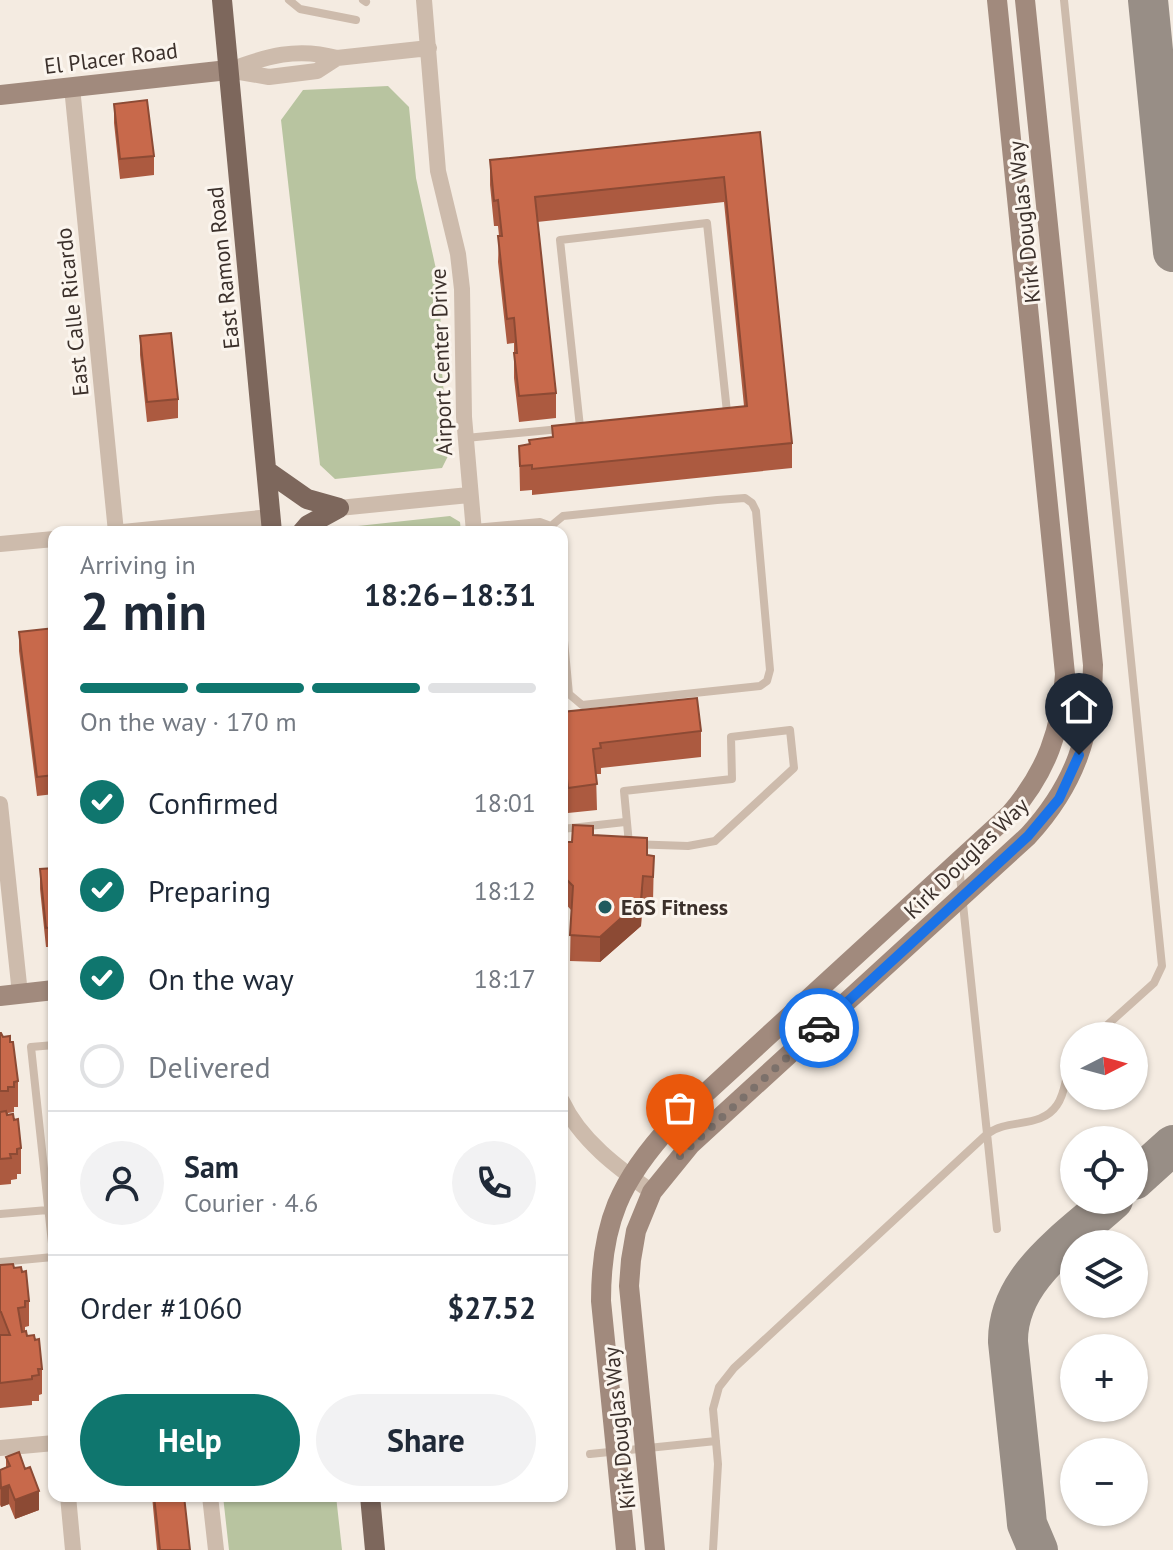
<!DOCTYPE html>
<meta charset="utf-8">
<style>
:root{--surface:#fff;--page:#f2f2f3;--text:#1f2937;--muted:#747a83;--line:#e0e1e3;--accent:#0f766e}
body{margin:0;font-family:"PT Sans",sans-serif;background:var(--page);color:var(--text);height:100vh;display:flex;flex-direction:column;font-size:30px;white-space:nowrap}
*{box-sizing:border-box;margin:0}
p{font-size:26px;color:var(--muted)}
.icon{flex:none;width:44px;height:44px;fill:none;stroke:currentColor;stroke-width:2;stroke-linecap:round;stroke-linejoin:round}
.map{position:relative;flex:1;overflow:hidden}
.sheet{position:absolute;left:48px;top:526px;width:520px;height:976px;display:flex;flex-direction:column;background:var(--surface);border-radius:16px;box-shadow:0 2px 6px #0004}
.sheet>*{flex:none}
.needle{width:52px;rotate:84deg}
.buttons{position:absolute;left:1060px;top:1022px;display:grid;gap:16px}
.buttons a{display:grid;place-items:center;width:88px;height:88px;border-radius:50%;background:var(--surface);box-shadow:0 2px 6px #0004;font-size:40px}
.pin{position:absolute;display:grid;place-items:center;width:68px;height:68px;color:#fff;margin:-82px -34px;border-radius:50% 50% 50% 0;rotate:-45deg;box-shadow:0 0 8px #0007}
.pin .icon{rotate:45deg}
.courier{position:absolute;display:grid;place-items:center;width:80px;height:80px;margin:-40px;border:6px solid #1a73e8;border-radius:50%;background:#fff;color:#222;box-shadow:0 2px 10px #0007}
.summary em{font-style:normal;font-weight:600}
.summary div{display:flex;flex-direction:column-reverse}
.summary{display:flex;align-items:center;justify-content:space-between;height:136px;padding:0 32px}
h1{font-size:52px;font-weight:600;line-height:60px}
.bar{display:grid;grid-template-columns:repeat(4,1fr);gap:12px 8px;align-content:center;height:96px;padding:0 32px}
.bar i{height:10px;border-radius:6px;background:var(--line)}
.bar .active{background:var(--accent)}
.bar p{grid-column:span 4}
.line{display:flex;align-items:center;gap:20px;padding:0 32px;border-top:2px solid var(--line)}
.line div{flex:1}
.round{display:grid;place-items:center;flex:none;width:84px;height:84px;border-radius:42px;background:var(--page)}
ol{padding:0 32px;list-style:none}
li{display:flex;align-items:center;gap:24px;height:88px}
li p{margin-inline-start:auto}
li .icon{padding:8px;border-radius:50%;background:var(--accent);color:#fff;stroke-width:4}
li:last-child{color:var(--muted)}
li i{width:44px;height:44px;border:4px solid var(--line);border-radius:50%}
.button{display:flex;gap:16px;margin-top:auto;padding:16px 32px}
.button a{flex:1;height:92px;border-radius:48px;background:var(--accent);color:#fff;font-size:32px;font-weight:600;line-height:92px;text-align:center}
.button a+a{background:var(--page);color:var(--text)}
.map>svg:first-child{display:block}
.grass{fill:#b8c4a0}
.lines{fill:none;stroke-linecap:round;stroke-linejoin:round}
.taxiway{stroke:#988e86;stroke-width:40}
.lane{stroke:#cdbbac;stroke-width:8}
.street{stroke:#cdbbac;stroke-width:16}
.secondary{stroke:#a18a7d;stroke-width:20}
.primary{stroke:#7d675c;stroke-width:20}
.wall{fill:#ac5a40}
.shaded-wall{fill:#8c4a34}
.building{fill:#c8694b;stroke:#8c4a34;stroke-width:2}
.done{stroke:#7c716b;stroke-width:8;stroke-dasharray:0 14.4}
.route{stroke:#1a73e8;stroke-width:10}
.poi-dot{fill:#1f5a5e;stroke:#fbf5ee;stroke-width:3}
.labels{text-anchor:middle;dominant-baseline:central;stroke-width:6;stroke-linejoin:round;paint-order:stroke}
.street-label{font-size:22px;fill:#3b302b;stroke:#fbf5ee}
.poi-label{font-size:22px;font-weight:bold;fill:#3b302b;stroke:#fbf5ee;text-anchor:start}
</style>
<div class="map">
<svg width="1173" height="1550" viewBox="0 0 1173 1550">
<rect width="100%" height="100%" fill="#f4ebe1"/>
<path class="grass" d="M388 86 409 107 416 178 441 292 440 348 449 454 442 468 335 479 320 465 281 120 303 90Z
M450 516 460 522 461 532H320L321 530Z
M223 1496H336L342 1550H229Z"/>
<g class="lines">
<path class="taxiway" d="M1148 0 1173 252
M1134 1180 1173 1145
M1038 1550 1027 1524 1025 1503 1008 1342C1007 1278 1070 1239 1113 1200"/>
<path class="lane" d="M289 0 300 9 356 20
M363 0 366 2
M1064 0 1162 966 1154 983 1095 1036
M580 427 560 240 707 223 727 412 721 413
M466 438 560 429
M551 526 563 516 717 500 745 498 752 503 756 511 770 670 767 681 760 686 582 705 569 694 562 619
M474 528 540 522 551 526
M790 730 794 768 715 841 688 846 629 844 624 791 732 779 731 737Z
M562 829 625 822
M959 866 997 1229
M54 1045 31 1047 54 1262
M0 1214 48 1210
M0 1262 53 1257
M590 1454 716 1441
M713 1550 718 1464 713 1409 719 1387 734 1368 987 1134C1008 1118 1041 1129 1057 1105 1067 1091 1065 1071 1074 1056"/>
<path class="street" d="M424 0 438 171 458 254 462 289 464 417 474 532
M228 70 269 77 317 71 337 58 429 48
M230 70C267 56 297 47 337 58
M72 87 116 532
M339 508 469 495
M123 532 270 517
M0 544 54 539
M0 804 20 994
M562 1101C580 1140 618 1168 652 1192
M0 1448 54 1443
M68 1496 73 1550
M210 1496 216 1550"/>
<path class="secondary" d="M0 95 228 70
M0 996 54 990
M626 1550 601 1301C601 1223 620 1180 673 1123L1010 814C1046 773 1062 729 1065 674L997 0
M655 1550 629 1286 631 1260 636 1231 652 1192 691 1144 1028 836C1075 785 1092 734 1093 665L1025 0"/>
<path class="primary" d="M222 0 272 532
M267 471 307 499 339 508
M302 532 308 525 339 508
M370 1496 375 1550"/>
</g>
<path class="wall" d="M114 104 154 156V175L120 179 114 123Z
M760 132 792 443V468L532 495V490L520 491 519 446 529 444V440L552 437V426L744 406 724 202 537 222 556 393V418L519 422 514 378V343L507 344 498 262 499 236 498 226H494L490 185V160Z
M140 336 178 399V418L147 422 140 355Z
M54 628V794L37 796 19 651V632Z
M562 712 701 731V757L601 768V774H596L597 810 568 813 567 804 563 805 562 797Z
M593 835 647 855 654 856 653 902H643L641 926 600 962 570 961 571 910 563 901V876L572 842Z
M54 868V947H46L40 889V869Z
M0 1033 3 1037 10 1042 18 1081V1107H14V1112L8 1113V1115L14 1120 21 1148V1174H17V1179L11 1180V1184L0 1185Z
M0 1265 14 1268 22 1272 29 1301V1326L25 1327V1331L42 1369V1394L39 1395V1401H32V1405L0 1408Z
M6 1457 39 1510 15 1519 9 1504 1 1507 0 1505V1470L6 1467Z
M152 1496H184L190 1550H157Z"/>
<path class="shaded-wall" d="M643 876 641 926 600 962V937Z
M9 1485V1504L1 1507V1488Z
M39 1491V1510L15 1519V1500Z"/>
<path class="building" d="M147 100 154 156 120 159 114 104Z
M760 132 792 443 532 469V465L520 466 519 446 530 444 529 440 553 437 552 426 747 406 724 177 535 197 556 393 519 396 514 353H517L514 318 507 319 498 236H502L498 200 494 201 490 160Z
M171 333 178 399 147 402 140 336Z
M54 628V775L37 777 19 632Z
M697 698 701 731 600 743 601 748 593 749 597 784 568 788 567 779H563L562 772V712Z
M573 825 593 826V835L647 838V855L654 856 653 877 643 876 641 900 600 937 570 935 573 886 563 876 565 842H572Z
M54 868V927L46 928 40 869Z
M0 1033H1L3 1037 10 1036V1042H13L18 1081 14 1082V1087H8V1091H0Z
M6 1111 7 1115 13 1114 14 1120 18 1119 21 1148 17 1149V1154H10L11 1158 0 1159V1112Z
M13 1264 14 1268 21 1267 22 1272 26 1271 29 1301H25V1307L18 1308 22 1332 26 1331 27 1336 34 1335 35 1340 39 1339 42 1369H38L39 1375 32 1376V1379L0 1383V1335H10L1 1312H0V1265Z
M19 1452 25 1469 30 1467 39 1491 15 1500 9 1485 1 1488 0 1470 10 1466 6 1457Z
M154 1496H184L190 1550H160Z"/>
<g class="lines">
<path class="done" d="M680 1156 819 1028"/>
<path class="route" d="M819 1028 1028 836 1059 799 1079 755"/>
</g>
<circle class="poi-dot" cx="605" cy="907" r="8"/>
<g class="labels">
<g class="street-label">
<text transform="translate(111 58) rotate(-7)">El Placer Road</text>
<text transform="translate(1024 222) rotate(-96)">Kirk Douglas Way</text>
<text transform="translate(223 268) rotate(-96)">East Ramon Road</text>
<text transform="translate(72 312) rotate(-96)">East Calle Ricardo</text>
<text transform="translate(441 362) rotate(-92)">Airport Center Drive</text>
<text transform="translate(966 858) rotate(-44)">Kirk Douglas Way</text>
<text transform="translate(619 1428) rotate(-96)">Kirk Douglas Way</text>
</g>
<g class="poi-label">
<text x="621" y="907">EōS Fitness</text>
</g>
</g>
</svg>
<div class="buttons">
<a><svg class="needle" viewBox="-14 -14 28 28"><path d="M0-13l5 13h-10z" fill="#e53935"/><path d="M0 13l5-13h-10z" fill="#747a83"/></svg></a>
<a><svg class="icon" aria-label="locate" viewBox="0 0 24 24"><circle cx="12" cy="12" r="6"/><path d="M12 2v4M12 18v4M2 12h4M18 12h4"/></svg></a>
<a><svg class="icon" aria-label="layers" viewBox="0 0 24 24"><path d="M12 4l9 5-9 5-9-5zM3 14l9 5 9-5"/></svg></a>
<a>+</a>
<a>−</a>
</div>
<div class="pin" style="left:680px;top:1156px;background:#ea580c"><svg class="icon" aria-label="bag" viewBox="0 0 24 24"><path d="M5 8h14l-1 12H6zM9 8a3 3 0 0 1 6 0"/></svg></div>
<div class="pin" style="left:1079px;top:755px;background:#1f2937"><svg class="icon" aria-label="home" viewBox="0 0 24 24"><path d="M3 11l9-7 9 7M6 9v11h12V9"/></svg></div>
<div class="courier" style="left:819px;top:1028px"><svg class="icon" aria-label="car" viewBox="0 0 24 24"><path d="M5 17H2v-5l4-1 3-4h7l3 4 3 1v5h-3M9 17h6M6 11h13"/><circle cx="7" cy="17" r="2"/><circle cx="17" cy="17" r="2"/></svg></div>
<section class="sheet">
<div class="summary"><div><h1>2 min</h1><p>Arriving in</p></div><em>18:26–18:31</em></div>
<div class="bar"><i class="active"></i><i class="active"></i><i class="active"></i><i></i><p>On the way · 170 m</p></div>
<ol>
<li><svg class="icon" aria-label="check" viewBox="0 0 24 24"><path d="M5 12l5 5 9-10"/></svg>Confirmed<p>18:01</p></li>
<li><svg class="icon" aria-label="check" viewBox="0 0 24 24"><path d="M5 12l5 5 9-10"/></svg>Preparing<p>18:12</p></li>
<li><svg class="icon" aria-label="check" viewBox="0 0 24 24"><path d="M5 12l5 5 9-10"/></svg>On the way<p>18:17</p></li>
<li><i></i>Delivered</li>
</ol>
<div class="line" style="height:144px"><a class="round"><svg class="icon" aria-label="person" viewBox="0 0 24 24"><circle cx="12" cy="8" r="4"/><path d="M4 21q1-7 8-7t8 7"/></svg></a><div><b>Sam</b><p>Courier · 4.6</p></div><a class="round"><svg class="icon" aria-label="phone" viewBox="0 0 24 24"><path d="M5 4h4l2 5-3 2q2 4 5 5l2-3 5 2v4C11 20 4 13 5 4z"/></svg></a></div>
<div class="line" style="height:104px"><div>Order #1060</div><b>$27.52</b></div>
<div class="button"><a>Help</a><a>Share</a></div>
</section>
</div>
